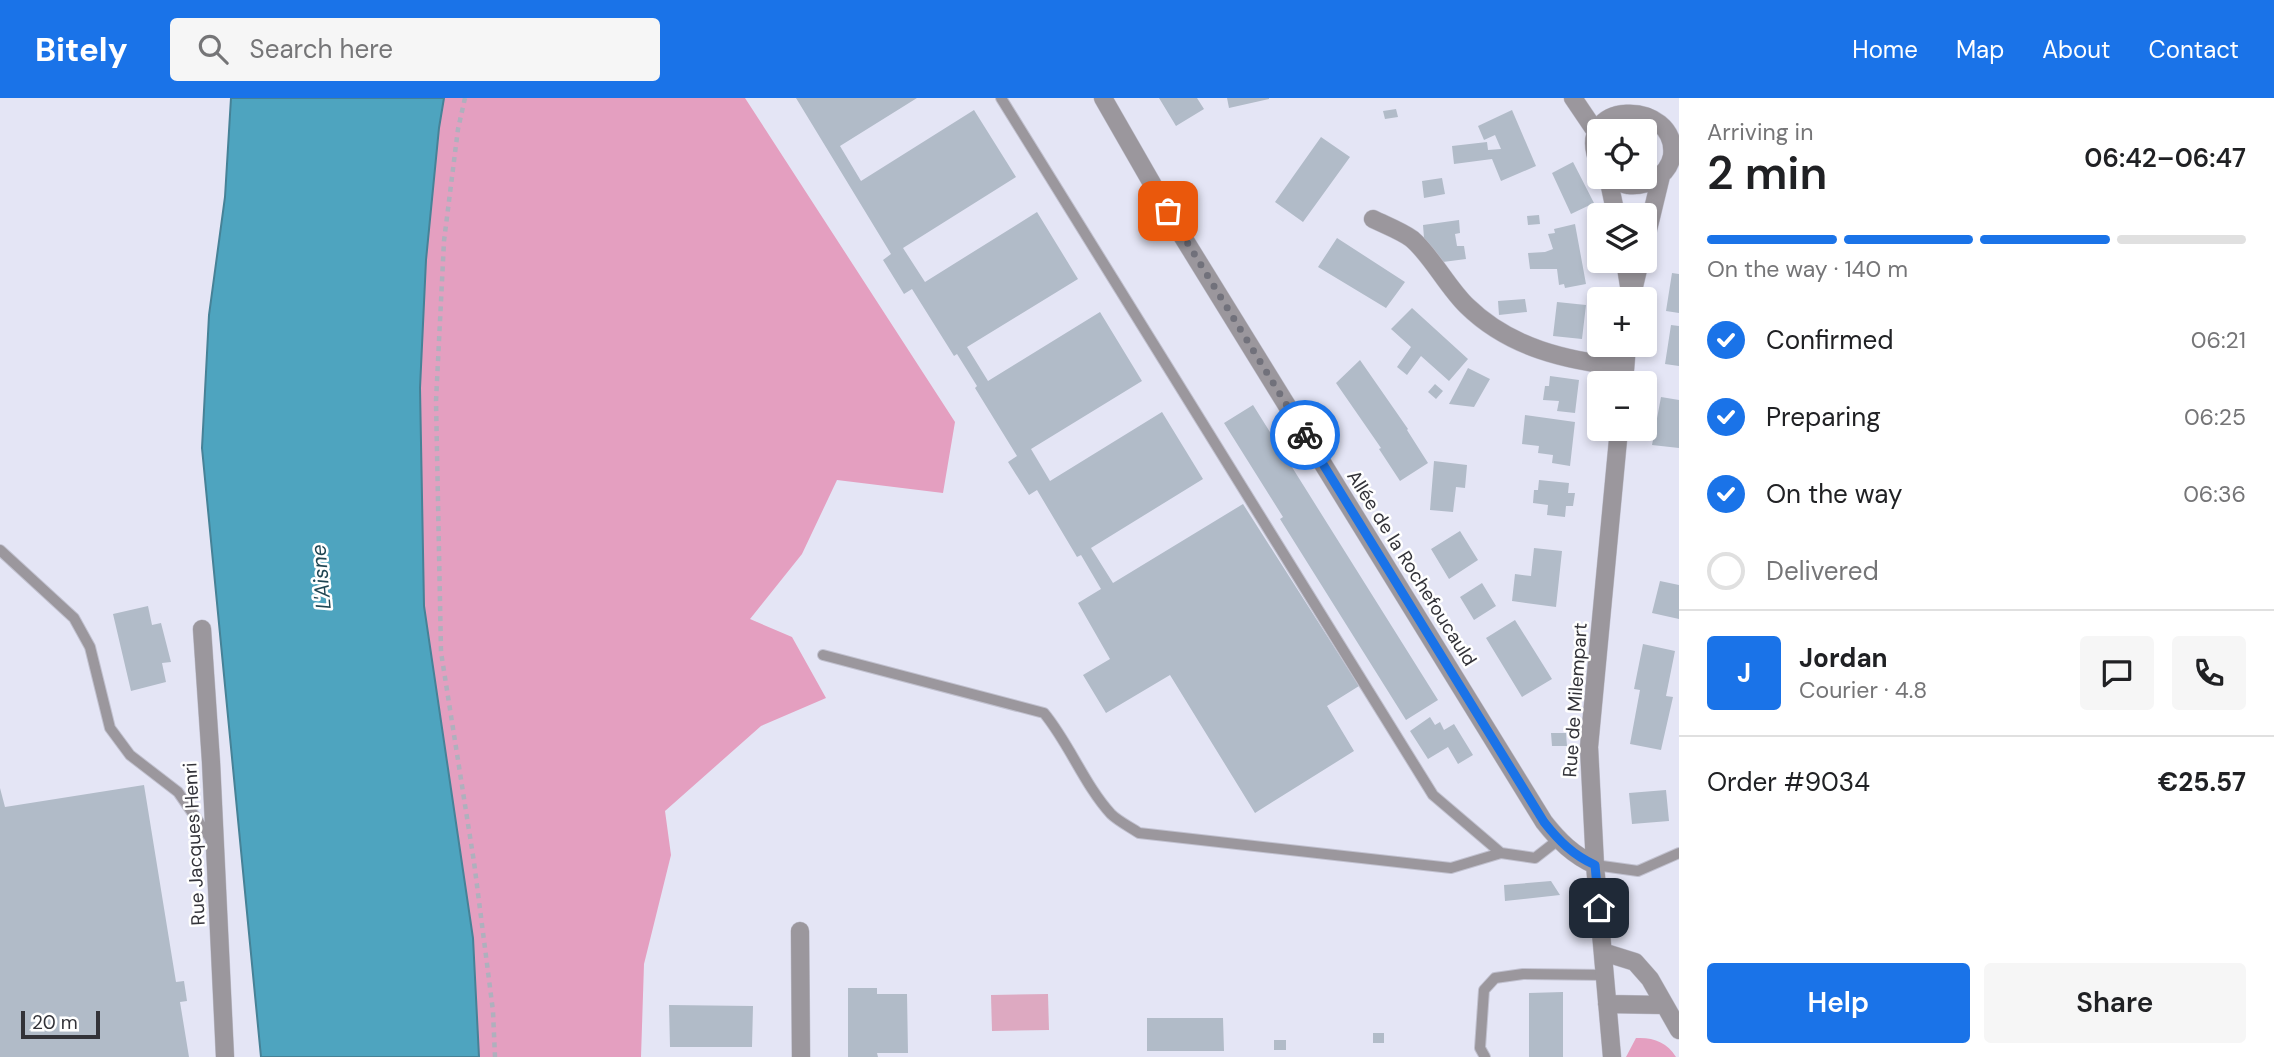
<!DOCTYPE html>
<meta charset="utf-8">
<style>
:root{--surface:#fff;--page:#f6f6f6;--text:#202124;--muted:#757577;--line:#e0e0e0;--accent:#1a73e8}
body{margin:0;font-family:"DM Sans",sans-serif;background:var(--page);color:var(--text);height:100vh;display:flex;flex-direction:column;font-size:26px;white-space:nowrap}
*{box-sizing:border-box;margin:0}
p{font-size:23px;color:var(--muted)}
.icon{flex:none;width:38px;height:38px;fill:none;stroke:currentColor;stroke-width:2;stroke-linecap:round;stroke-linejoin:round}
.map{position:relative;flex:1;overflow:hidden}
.drawer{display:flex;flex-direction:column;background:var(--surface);width:595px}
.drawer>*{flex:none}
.tools{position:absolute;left:1587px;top:21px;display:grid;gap:14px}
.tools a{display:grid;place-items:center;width:70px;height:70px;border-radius:7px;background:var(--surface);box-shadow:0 4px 10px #0003;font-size:35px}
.scale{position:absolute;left:21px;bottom:18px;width:79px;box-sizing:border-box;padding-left:7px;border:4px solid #333339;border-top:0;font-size:19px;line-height:24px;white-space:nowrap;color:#333339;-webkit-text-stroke:5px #fff;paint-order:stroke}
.pin{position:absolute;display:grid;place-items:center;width:60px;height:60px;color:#fff;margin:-30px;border-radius:14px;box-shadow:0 4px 10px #0006}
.courier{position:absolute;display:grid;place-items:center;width:70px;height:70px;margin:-35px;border:5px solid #1a73e8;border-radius:50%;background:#fff;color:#222;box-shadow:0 2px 9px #0007}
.headline em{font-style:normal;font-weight:600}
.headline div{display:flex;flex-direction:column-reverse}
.headline{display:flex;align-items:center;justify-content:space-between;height:119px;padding:0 28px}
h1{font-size:46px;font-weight:600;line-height:52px}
.bar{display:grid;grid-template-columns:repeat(4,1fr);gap:10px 7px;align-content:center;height:84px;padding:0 28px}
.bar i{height:9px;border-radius:5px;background:var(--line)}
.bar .current{background:var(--accent)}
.bar p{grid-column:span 4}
.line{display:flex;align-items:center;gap:18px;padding:0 28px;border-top:2px solid var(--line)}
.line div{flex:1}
.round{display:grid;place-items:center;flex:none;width:74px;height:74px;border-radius:7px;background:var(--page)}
ol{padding:0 28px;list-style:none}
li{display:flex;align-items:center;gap:21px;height:77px}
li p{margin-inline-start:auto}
li .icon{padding:7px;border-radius:50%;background:var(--accent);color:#fff;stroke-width:4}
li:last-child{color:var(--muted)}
li i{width:38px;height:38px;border:4px solid var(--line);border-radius:50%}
.primary-button{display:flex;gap:14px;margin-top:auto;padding:14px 28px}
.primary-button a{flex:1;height:80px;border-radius:7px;background:var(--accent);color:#fff;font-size:28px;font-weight:600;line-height:80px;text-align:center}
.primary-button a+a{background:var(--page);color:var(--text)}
header{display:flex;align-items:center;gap:42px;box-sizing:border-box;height:98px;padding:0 35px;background:var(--accent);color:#fff}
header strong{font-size:33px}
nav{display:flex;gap:38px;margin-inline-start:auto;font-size:24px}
.search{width:490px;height:63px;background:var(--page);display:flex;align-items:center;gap:18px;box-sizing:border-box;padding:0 24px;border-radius:7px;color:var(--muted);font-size:26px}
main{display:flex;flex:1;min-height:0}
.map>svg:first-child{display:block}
.green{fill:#dda9c1}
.forest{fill:#e49fc0}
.water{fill:#4ea4bf;stroke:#468297;stroke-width:2}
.building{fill:#b1bbc8}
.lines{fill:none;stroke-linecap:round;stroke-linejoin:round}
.service-casing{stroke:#c1c1cf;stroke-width:12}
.minor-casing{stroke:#c1c1cf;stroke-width:19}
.path{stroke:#afb0bd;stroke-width:4.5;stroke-dasharray:5 5;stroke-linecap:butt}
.service{stroke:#9b979d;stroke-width:10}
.minor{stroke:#9b979d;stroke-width:18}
.done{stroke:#71717b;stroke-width:7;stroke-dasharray:0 12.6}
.route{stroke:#1a73e8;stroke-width:9}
.labels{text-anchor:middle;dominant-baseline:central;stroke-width:5;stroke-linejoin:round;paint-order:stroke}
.street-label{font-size:19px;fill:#333339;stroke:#fff}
.water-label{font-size:21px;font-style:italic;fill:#1f4552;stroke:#fff}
</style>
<header>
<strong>Bitely</strong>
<div class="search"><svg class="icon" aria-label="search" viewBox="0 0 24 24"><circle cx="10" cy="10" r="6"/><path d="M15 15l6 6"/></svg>Search here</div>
<nav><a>Home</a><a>Map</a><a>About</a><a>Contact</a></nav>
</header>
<main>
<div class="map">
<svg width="1679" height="959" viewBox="0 0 1679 959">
<rect width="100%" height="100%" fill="#e4e5f5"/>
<path class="green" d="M1048 896 1049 932 992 933 991 897Z"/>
<path class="forest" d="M444 0H745L955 324 943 395 837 382 802 456 750 521 792 539 826 600 761 628 665 713 671 757 644 866 641 959H479L473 840 424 508 420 290 426 162 439 30Z
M1636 940C1653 939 1667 944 1676 959H1626Z"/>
<path class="water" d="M231 0H444L439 30 426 162 420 290 424 508 473 840 479 959H261L202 350 209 217 225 99Z"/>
<path class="building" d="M796 0H917L840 48 861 83 974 12 1016 79 903 150 925 184 1037 114 1078 181 967 249 988 283 1100 214 1142 283 1031 351 1050 383 1162 314 1203 381 1091 450 1113 485 1243 406 1359 588 1327 608 1354 653 1255 715 1170 577 1106 615 1083 577 1110 561 1078 505 1101 491 1081 457 1077 459 1037 392 1029 397 1008 364 1017 358 975 290 977 288 957 256 954 258 912 191 904 196 883 162 891 156Z
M1159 0H1197L1204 11 1176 28Z
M1227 0H1269V1L1229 10Z
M1396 11 1398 19 1385 21 1383 13Z
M1512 12 1536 68 1501 83 1492 61 1454 66 1452 48 1487 44 1488 52 1501 51 1495 37 1484 42 1478 28Z
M1321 39 1350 59 1303 124 1275 104Z
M1573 64 1594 105 1571 116 1552 75Z
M1442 80 1445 96 1424 100 1422 83Z
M1539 117 1540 126 1528 127 1527 118Z
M1459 122 1460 135 1455 136 1457 148H1464L1466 161 1443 164 1424 140 1423 127Z
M1575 126 1586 186 1565 190 1564 186 1559 187 1557 171H1530L1528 155 1545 154 1553 151 1548 136 1555 135 1554 131Z
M1337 140 1405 184 1386 210 1318 169Z
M1672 175 1679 176V215L1666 213Z
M1525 201 1527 214 1499 217 1498 203Z
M1557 204 1586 207 1582 241 1553 238Z
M1412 210 1468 261 1449 283 1421 258 1407 277 1397 269 1411 249 1391 231Z
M1671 227 1679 228V268L1665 266Z
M1360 262 1408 331 1407 332 1428 365 1400 383 1379 351 1381 350 1336 285Z
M1468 270 1490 281 1474 309 1449 306Z
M1550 278 1579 282 1575 315 1557 313 1559 303 1543 302 1545 288H1549Z
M1435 286 1443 293 1436 301 1428 294Z
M1661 299 1679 302V350L1652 347Z
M1253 307 1438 602 1406 622 1280 421 1283 419 1224 325Z
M1525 317 1575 324 1570 368 1552 365 1553 357 1538 355 1539 348 1522 346Z
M1434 363 1467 367 1465 390 1456 389 1453 414 1430 412Z
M1539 382 1569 385 1568 395H1575L1573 408H1566L1565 419 1547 417 1548 407 1533 405 1534 392H1538Z
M1460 433 1478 462 1449 481 1431 451Z
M1534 450 1562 453 1556 509 1512 503 1515 476 1531 478Z
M1660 483 1679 487V521L1652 515Z
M1482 485 1496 508 1474 522 1460 499Z
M148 508 152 527 161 525 171 564 162 565 166 584 131 593 113 516Z
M1515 522 1552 581 1522 599 1486 540Z
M1643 546 1675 553 1666 598 1673 599 1661 652 1630 646 1640 592 1634 591Z
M1430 619 1435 627 1440 624 1444 632 1454 626 1473 657 1458 666 1448 649 1428 661 1410 633Z
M1551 635H1566L1567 648H1552Z
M144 687 176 884 184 883 187 903 180 904 189 959H0V690L5 709Z
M1666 692 1669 723 1632 726 1629 695Z
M1551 783 1560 797 1505 803 1504 787Z
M848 890H877V896H907L908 955H877L878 959H848Z
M1563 894V959H1529V895Z
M669 907 753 908 752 949H670Z
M1147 920H1223L1224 953H1147Z
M1373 935H1384V945H1373Z
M1274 942H1286V952H1274Z"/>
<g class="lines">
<g class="service-casing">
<path id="service" d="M1001 0 1433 697 1501 755 1535 760 1558 742
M0 452 74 520 90 549 110 630 130 657 178 694 212 743
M823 557 1044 615C1069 645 1085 688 1111 716 1118 723 1130 729 1139 735L1451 770 1501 755
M1595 767 1638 773 1679 755
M1485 959 1480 950 1484 892 1495 880 1523 876 1605 877"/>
</g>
<g class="minor-casing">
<path id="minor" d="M1103 0 1181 136 1544 724C1559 743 1573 757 1595 767
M1573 0 1596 34
M1600 68C1568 0 1679 0 1672 58 1668 78 1647 89 1628 87 1621 86 1614 82 1608 79
M1608 79 1616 117
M1373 121C1385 127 1401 133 1412 141 1431 157 1448 190 1467 208 1510 250 1567 263 1625 269
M1645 144 1661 78
M1625 163 1630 194
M1631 201 1640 163
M1624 285 1627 247
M202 531 211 664 225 959
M800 833 801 959
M1603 854 1635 864 1650 881 1679 932
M1607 906 1663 907
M1612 959 1595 767 1589 649 1619 331"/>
</g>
<path class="path" d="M465 0 458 31 444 143 436 303 441 554 474 764 493 913 495 959"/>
<use href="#service" class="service"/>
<use href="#minor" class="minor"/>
</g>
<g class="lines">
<path class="done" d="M1168 113 1305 337"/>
<path class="route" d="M1305 337 1544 724C1559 743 1573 757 1595 767L1599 810"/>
</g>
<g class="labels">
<g class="street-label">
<text transform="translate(1412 470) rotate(58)">Allée de la Rochefoucauld</text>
<text transform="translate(1575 602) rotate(-86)">Rue de Milempart</text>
<text transform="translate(194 746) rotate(-93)">Rue Jacques Henri</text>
</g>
<g class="water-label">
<text transform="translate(321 479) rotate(-95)">L'Aisne</text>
</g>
</g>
</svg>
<div class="tools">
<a><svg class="icon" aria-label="locate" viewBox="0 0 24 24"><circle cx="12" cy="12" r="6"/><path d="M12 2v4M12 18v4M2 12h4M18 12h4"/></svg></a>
<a><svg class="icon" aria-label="layers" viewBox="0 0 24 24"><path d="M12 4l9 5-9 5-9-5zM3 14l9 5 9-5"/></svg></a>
<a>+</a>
<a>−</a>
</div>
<div class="scale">20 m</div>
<div class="pin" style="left:1168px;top:113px;background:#ea580c"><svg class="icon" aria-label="bag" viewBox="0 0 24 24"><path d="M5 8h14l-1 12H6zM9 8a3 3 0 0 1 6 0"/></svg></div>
<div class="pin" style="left:1599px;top:810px;background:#1f2937"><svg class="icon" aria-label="home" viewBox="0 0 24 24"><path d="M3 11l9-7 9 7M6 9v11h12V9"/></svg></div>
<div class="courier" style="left:1305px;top:337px"><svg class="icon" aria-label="bike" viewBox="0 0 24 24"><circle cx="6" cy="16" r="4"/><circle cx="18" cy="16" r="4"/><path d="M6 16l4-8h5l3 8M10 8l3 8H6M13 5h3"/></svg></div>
</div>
<section class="drawer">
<div class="headline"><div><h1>2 min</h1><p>Arriving in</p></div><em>06:42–06:47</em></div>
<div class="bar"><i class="current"></i><i class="current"></i><i class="current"></i><i></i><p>On the way · 140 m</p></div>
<ol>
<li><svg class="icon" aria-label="check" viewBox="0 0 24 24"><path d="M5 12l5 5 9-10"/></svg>Confirmed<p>06:21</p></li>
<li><svg class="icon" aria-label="check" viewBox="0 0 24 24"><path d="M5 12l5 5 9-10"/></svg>Preparing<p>06:25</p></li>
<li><svg class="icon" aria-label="check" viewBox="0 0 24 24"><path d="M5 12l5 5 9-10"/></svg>On the way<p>06:36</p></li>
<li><i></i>Delivered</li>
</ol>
<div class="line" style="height:126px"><b class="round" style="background:var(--accent);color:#fff">J</b><div><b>Jordan</b><p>Courier · 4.8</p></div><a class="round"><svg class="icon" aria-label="chat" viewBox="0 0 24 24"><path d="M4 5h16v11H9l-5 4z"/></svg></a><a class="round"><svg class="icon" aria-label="phone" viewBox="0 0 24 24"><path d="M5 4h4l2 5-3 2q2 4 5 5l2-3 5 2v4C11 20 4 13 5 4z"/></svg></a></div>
<div class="line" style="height:91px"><div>Order #9034</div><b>€25.57</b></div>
<div class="primary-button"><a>Help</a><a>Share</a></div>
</section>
</main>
